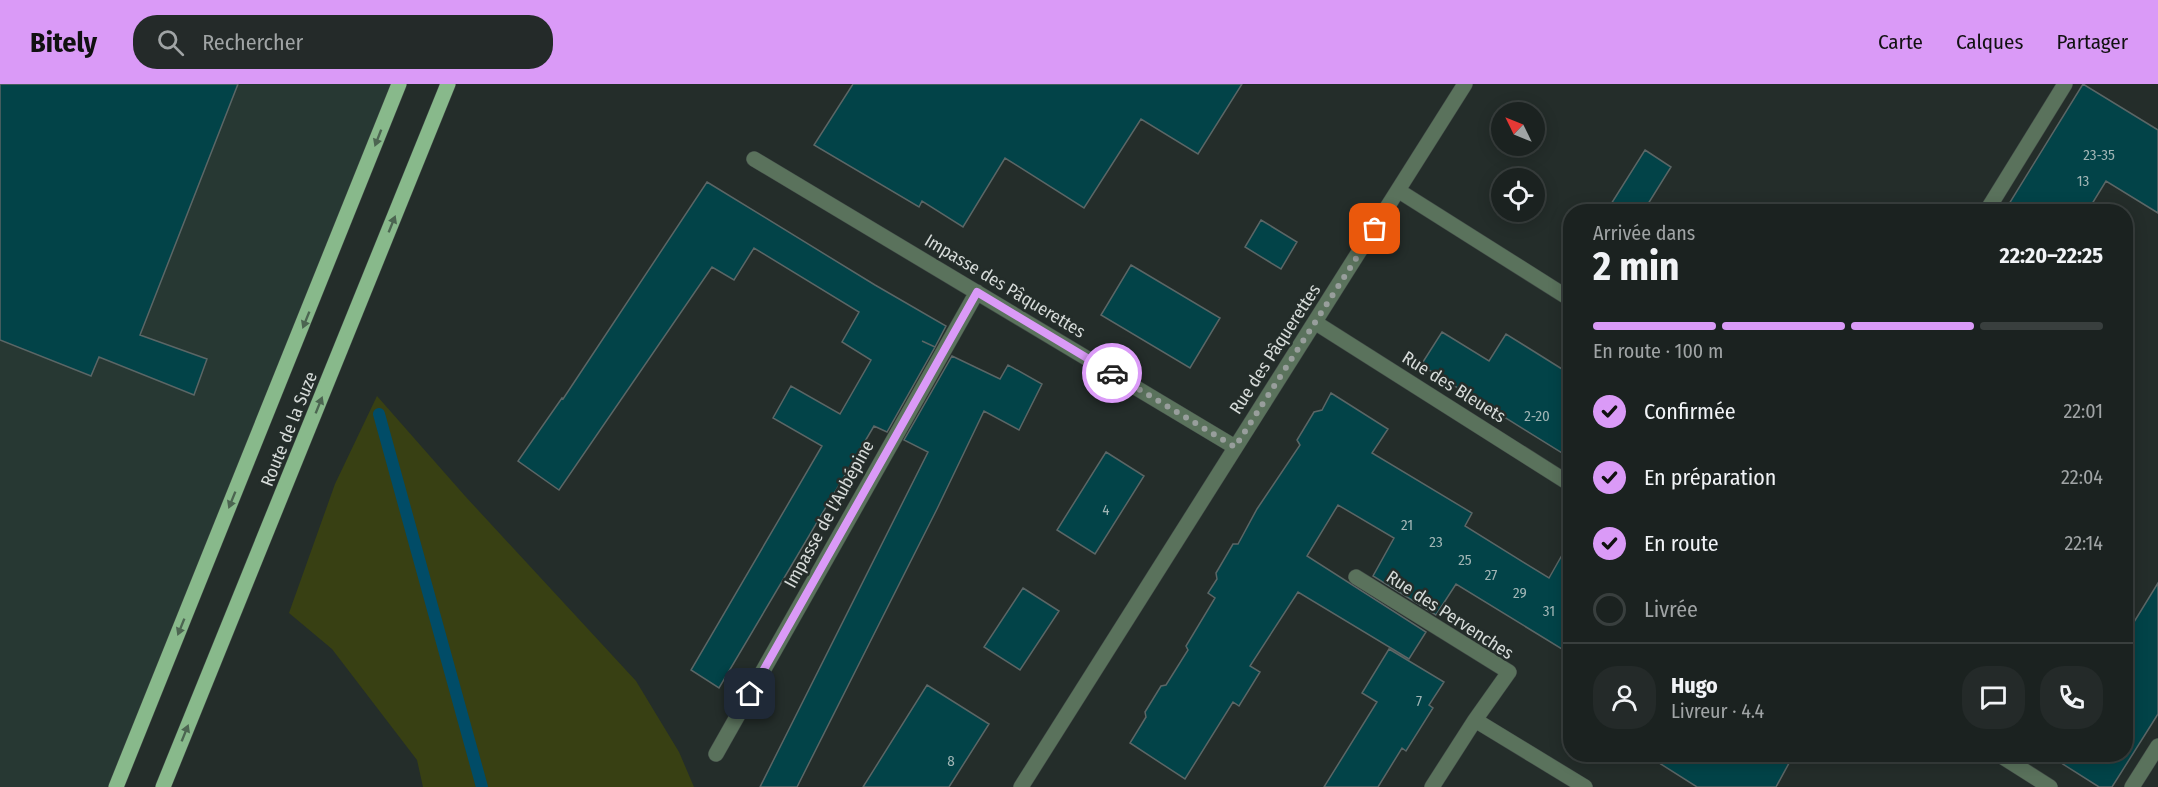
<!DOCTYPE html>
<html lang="fr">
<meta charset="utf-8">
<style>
:root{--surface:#1b2220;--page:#242a29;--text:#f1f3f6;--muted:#a0a4a5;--line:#393f3e;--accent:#da9af7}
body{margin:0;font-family:"Fira Sans Condensed",sans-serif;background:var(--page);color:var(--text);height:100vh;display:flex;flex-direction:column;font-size:22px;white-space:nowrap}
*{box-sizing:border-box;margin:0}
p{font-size:20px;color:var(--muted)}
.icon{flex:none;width:33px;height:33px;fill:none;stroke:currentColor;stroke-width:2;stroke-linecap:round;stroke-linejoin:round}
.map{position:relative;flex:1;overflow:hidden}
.panel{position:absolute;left:1563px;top:120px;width:570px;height:558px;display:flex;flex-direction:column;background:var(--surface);border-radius:24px;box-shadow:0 3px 15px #0003,0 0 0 2px var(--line)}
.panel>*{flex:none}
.needle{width:39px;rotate:313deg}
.buttons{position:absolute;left:1491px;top:18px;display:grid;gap:12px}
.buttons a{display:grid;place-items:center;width:54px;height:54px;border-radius:50%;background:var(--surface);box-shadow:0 3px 15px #0003,0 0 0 2px var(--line);font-size:30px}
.pin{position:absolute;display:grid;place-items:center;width:51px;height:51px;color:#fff;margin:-26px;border-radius:12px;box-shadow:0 3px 9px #0006}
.courier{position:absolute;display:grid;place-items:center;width:60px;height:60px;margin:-30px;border:4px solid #da9af7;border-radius:50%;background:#fff;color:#222;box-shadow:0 2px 8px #0007}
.overview em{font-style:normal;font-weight:700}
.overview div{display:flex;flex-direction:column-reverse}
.overview{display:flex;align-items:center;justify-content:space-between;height:102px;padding:0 30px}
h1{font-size:39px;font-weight:700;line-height:45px}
.bar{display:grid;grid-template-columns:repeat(4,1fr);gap:9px 6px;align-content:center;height:72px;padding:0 30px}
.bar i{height:8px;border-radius:4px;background:var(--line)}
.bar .on{background:var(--accent)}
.bar p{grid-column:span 4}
.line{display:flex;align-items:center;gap:15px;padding:0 30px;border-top:2px solid var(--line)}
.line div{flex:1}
.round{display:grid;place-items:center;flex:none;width:63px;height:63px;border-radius:24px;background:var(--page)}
ol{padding:0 30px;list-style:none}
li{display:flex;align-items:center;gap:18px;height:66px}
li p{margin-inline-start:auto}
li .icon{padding:6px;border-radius:50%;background:var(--accent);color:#111;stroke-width:4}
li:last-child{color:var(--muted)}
li i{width:33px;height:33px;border:3px solid var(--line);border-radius:50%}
header{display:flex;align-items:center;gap:36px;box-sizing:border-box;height:84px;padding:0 30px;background:var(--accent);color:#111}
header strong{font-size:28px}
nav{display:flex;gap:33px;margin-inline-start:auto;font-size:21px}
.search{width:420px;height:54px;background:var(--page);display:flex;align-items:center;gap:15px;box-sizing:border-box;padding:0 21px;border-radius:24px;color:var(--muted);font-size:22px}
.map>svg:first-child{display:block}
.built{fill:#273833}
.green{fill:#384013}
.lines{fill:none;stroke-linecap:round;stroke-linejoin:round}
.stream{stroke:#014c67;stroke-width:12}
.building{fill:#024348;stroke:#5b6666;stroke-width:1.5}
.minor-casing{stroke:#404946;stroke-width:16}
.major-casing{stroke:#404946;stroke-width:16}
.minor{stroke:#5a725c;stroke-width:15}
.major{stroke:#88b98b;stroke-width:15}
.oneway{fill:#4c6551}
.done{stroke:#989e9c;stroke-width:6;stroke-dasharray:0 10.8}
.route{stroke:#da9af7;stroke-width:8}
.labels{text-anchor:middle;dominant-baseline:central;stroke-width:5;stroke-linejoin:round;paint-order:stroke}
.number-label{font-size:15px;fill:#a1b5b5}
.street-label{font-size:18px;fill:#d6dbd9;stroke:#242d2a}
</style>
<header>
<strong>Bitely</strong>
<div class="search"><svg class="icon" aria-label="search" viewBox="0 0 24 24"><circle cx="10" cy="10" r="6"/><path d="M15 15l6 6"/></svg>Rechercher</div>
<nav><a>Carte</a><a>Calques</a><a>Partager</a></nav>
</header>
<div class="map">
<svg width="2158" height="703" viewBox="0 0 2158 703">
<rect width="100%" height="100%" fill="#242d2a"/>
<path class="built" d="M0 0H399L115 703H0Z"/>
<path class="green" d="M377 312 465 412 636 597 679 668 694 703H423L417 676 332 565 289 529 335 400Z"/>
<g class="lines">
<path class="stream" d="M379 330 482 703"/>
</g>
<path class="building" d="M0 0H238L140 251 207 275 194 311 99 273 91 292 0 256Z
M853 0H1242L1198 70 1141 35 1084 124 1005 74 963 143 922 117 919 123 814 61Z
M2083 0 2158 46V129L2106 97 2087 128H2004Z
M1645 66 1671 83 1643 128H1606Z
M707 98 875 201 946 242 935 263 922 257 935 263 887 348 874 342 719 604 691 586 822 362 773 334 791 302 840 330 871 276 842 258 859 228 754 164 734 196 712 183 559 406 518 377 562 314 563 315Z
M1261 136 1297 158 1281 185 1245 163Z
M1131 181 1220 234 1190 284 1101 231Z
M1442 248 1489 277 1506 250 1570 290V374L1421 281Z
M952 272 1000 295 1008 281 1042 300 1019 346 984 327 937 425 797 703H760L928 368 904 356Z
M1331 309 1388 345 1372 369 1472 429 1465 442 1549 494 1570 457V570L1456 500 1436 531 1373 492 1394 454 1338 421 1307 472 1426 548 1409 575 1298 508 1250 582 1260 588 1239 622 1233 618 1185 695 1130 659 1146 633 1145 628 1161 602 1166 601 1188 566 1186 562 1215 514 1208 509 1217 495 1216 489 1233 460H1238L1257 425 1300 361 1297 356 1314 328 1322 326Z
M1106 368 1144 392 1095 470 1057 446Z
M2158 499V630L2112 703H2099L2047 670H2126V551Z
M1023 504 1059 527 1020 586 984 563Z
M1389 565 1444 598 1429 621 1433 624 1406 667 1402 664 1378 703H1324L1377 618 1362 609Z
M927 601 989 640 949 703H863Z
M1645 670H1794L1776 703H1697Z"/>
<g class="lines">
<g class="minor-casing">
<path id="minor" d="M754 75 1235 363
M1399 107 1570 215
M1986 128 2065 0
M1316 239 1570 400
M1356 493 1509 588 1475 636
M716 670 977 208
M1998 670 2050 703
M1021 703 1465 0
M1432 703 1475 636 1585 703
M2132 703 2158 662"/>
</g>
<g class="major-casing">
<path id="major" d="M116 703 399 0
M163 703 448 0"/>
</g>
<use href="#minor" class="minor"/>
<use href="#major" class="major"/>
</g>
<defs><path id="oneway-solid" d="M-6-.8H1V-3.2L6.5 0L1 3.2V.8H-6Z" transform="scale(1.5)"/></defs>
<g class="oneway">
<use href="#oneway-solid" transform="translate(378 54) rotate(111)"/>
<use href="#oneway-solid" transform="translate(392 140) rotate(-68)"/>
<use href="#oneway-solid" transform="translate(306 236) rotate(112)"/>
<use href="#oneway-solid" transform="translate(319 321) rotate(-68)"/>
<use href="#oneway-solid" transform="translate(232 416) rotate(112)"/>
<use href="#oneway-solid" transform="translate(181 543) rotate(112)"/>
<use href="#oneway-solid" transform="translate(185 649) rotate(-68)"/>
</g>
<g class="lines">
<path class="done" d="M1112 289 1235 363 1375 145"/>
<path class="route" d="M750 610 977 208 1112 289"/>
</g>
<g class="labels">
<g class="number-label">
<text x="2099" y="71">23-35</text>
<text x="2083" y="97">13</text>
<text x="1537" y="332">2-20</text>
<text x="1106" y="426">4</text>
<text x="1407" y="441">21</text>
<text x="1436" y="458">23</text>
<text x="1465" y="476">25</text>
<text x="1491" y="491">27</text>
<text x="1520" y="509">29</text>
<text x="1549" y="527">31</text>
<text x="1419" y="617">7</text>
<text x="951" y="677">8</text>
</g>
<g class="street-label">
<text transform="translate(1005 202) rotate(31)">Impasse des Pâquerettes</text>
<text transform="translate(1275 265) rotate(-57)">Rue des Pâquerettes</text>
<text transform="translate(1454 303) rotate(32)">Rue des Bleuets</text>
<text transform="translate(289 345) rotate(-68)">Route de la Suze</text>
<text transform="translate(829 430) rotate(-61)">Impasse de l'Aubépine</text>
<text transform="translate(1450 531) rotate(33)">Rue des Pervenches</text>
</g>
</g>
</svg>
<div class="buttons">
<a><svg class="needle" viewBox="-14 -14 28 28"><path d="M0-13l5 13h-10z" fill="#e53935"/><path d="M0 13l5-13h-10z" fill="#a0a4a5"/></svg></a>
<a><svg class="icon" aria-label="locate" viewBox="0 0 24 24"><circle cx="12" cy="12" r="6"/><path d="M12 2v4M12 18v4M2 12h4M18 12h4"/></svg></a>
</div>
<div class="pin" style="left:1375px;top:145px;background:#ea580c"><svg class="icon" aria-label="bag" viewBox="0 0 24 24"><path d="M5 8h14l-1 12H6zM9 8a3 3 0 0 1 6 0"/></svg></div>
<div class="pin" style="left:750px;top:610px;background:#1f2937"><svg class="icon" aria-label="home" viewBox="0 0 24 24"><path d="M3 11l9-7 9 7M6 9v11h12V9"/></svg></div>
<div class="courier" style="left:1112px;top:289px"><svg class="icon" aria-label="car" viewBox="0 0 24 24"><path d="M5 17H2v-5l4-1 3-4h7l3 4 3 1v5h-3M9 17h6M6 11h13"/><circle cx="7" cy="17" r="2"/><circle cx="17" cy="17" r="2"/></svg></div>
<section class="panel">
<div class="overview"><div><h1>2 min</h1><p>Arrivée dans</p></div><em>22:20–22:25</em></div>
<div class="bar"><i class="on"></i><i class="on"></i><i class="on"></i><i></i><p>En route · 100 m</p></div>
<ol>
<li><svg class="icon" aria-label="check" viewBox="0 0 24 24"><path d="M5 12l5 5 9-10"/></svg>Confirmée<p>22:01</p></li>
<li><svg class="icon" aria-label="check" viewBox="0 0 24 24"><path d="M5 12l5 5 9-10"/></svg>En préparation<p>22:04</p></li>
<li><svg class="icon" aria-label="check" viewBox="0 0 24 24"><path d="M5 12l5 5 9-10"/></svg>En route<p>22:14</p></li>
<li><i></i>Livrée</li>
</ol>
<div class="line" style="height:108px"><a class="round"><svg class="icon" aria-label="person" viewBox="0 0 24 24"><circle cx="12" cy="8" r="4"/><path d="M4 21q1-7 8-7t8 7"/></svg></a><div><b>Hugo</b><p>Livreur · 4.4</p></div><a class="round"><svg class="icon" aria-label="chat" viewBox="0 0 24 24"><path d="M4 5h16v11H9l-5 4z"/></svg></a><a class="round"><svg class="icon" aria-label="phone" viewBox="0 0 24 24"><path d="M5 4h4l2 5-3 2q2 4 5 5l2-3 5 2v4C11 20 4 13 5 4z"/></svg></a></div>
</section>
</div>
